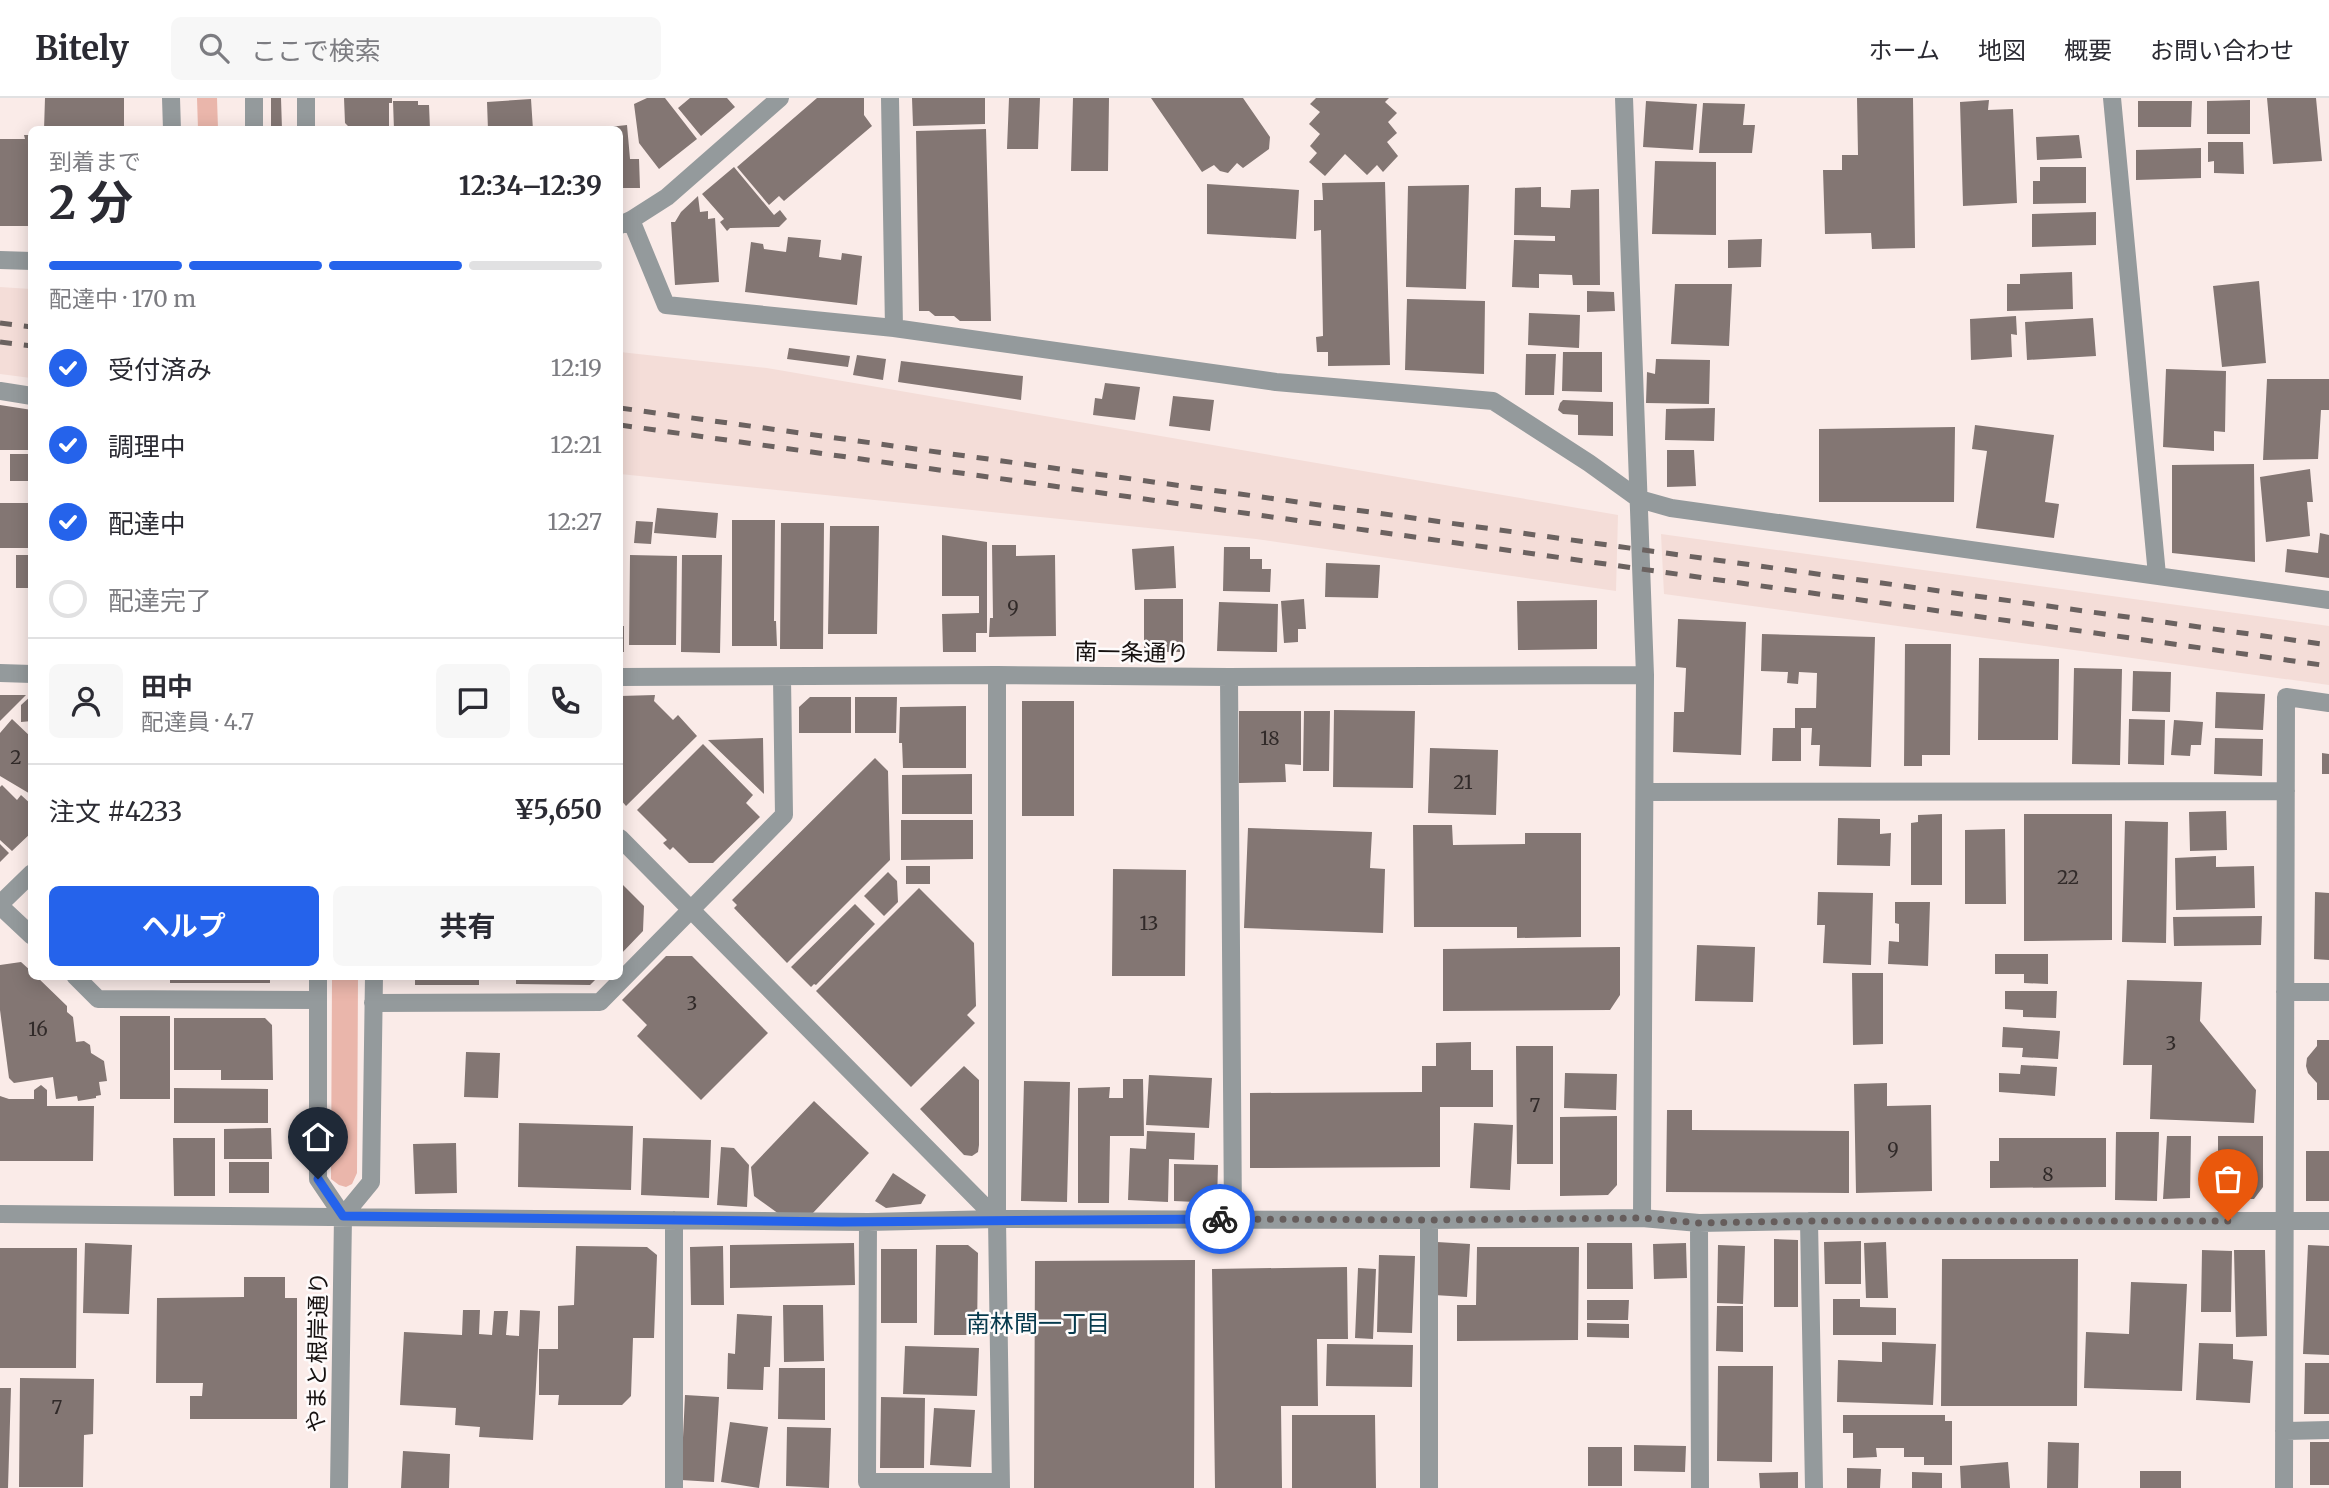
<!DOCTYPE html>
<html lang="ja">
<meta charset="utf-8">
<style>
:root{--surface:#fff;--page:#f7f7f7;--text:#2b2b33;--muted:#7c7c81;--line:#e1e1e2;--accent:#2563eb}
body{margin:0;font-family:Merriweather,"Noto Sans JP",serif;background:var(--page);color:var(--text);height:100vh;display:flex;flex-direction:column;font-size:26px;white-space:nowrap}
*{box-sizing:border-box;margin:0}
p{font-size:23px;color:var(--muted)}
.icon{flex:none;width:38px;height:38px;fill:none;stroke:currentColor;stroke-width:2;stroke-linecap:round;stroke-linejoin:round}
.map{position:relative;flex:1;overflow:hidden}
.drawer{position:absolute;left:28px;top:28px;width:595px;height:854px;display:flex;flex-direction:column;background:var(--surface);border-radius:10px;box-shadow:0 4px 18px #0003}
.drawer>*{flex:none}
.pin{position:absolute;display:grid;place-items:center;width:60px;height:60px;color:#fff;margin:-72px -30px;border-radius:50% 50% 50% 0;rotate:-45deg;box-shadow:0 0 7px #0007}
.pin .icon{rotate:45deg}
.courier{position:absolute;display:grid;place-items:center;width:70px;height:70px;margin:-35px;border:5px solid #2563eb;border-radius:50%;background:#fff;color:#222;box-shadow:0 2px 9px #0007}
.overview em{font-style:normal;font-weight:700}
.overview div{display:flex;flex-direction:column-reverse}
.overview{display:flex;align-items:center;justify-content:space-between;height:119px;padding:0 21px}
h1{font-size:46px;font-weight:700;line-height:52px}
.bar{display:grid;grid-template-columns:repeat(4,1fr);gap:10px 7px;align-content:center;height:84px;padding:0 21px}
.bar i{height:9px;border-radius:5px;background:var(--line)}
.bar .selected{background:var(--accent)}
.bar p{grid-column:span 4}
.line{display:flex;align-items:center;gap:18px;padding:0 21px;border-top:2px solid var(--line)}
.line div{flex:1}
.round{display:grid;place-items:center;flex:none;width:74px;height:74px;border-radius:10px;background:var(--page)}
ol{padding:0 21px;list-style:none}
li{display:flex;align-items:center;gap:21px;height:77px}
li p{margin-inline-start:auto}
li .icon{padding:7px;border-radius:50%;background:var(--accent);color:#fff;stroke-width:4}
li:last-child{color:var(--muted)}
li i{width:38px;height:38px;border:4px solid var(--line);border-radius:50%}
.primary-button{display:flex;gap:14px;margin-top:auto;padding:14px 21px}
.primary-button a{flex:1;height:80px;border-radius:10px;background:var(--accent);color:#fff;font-size:28px;font-weight:700;line-height:80px;text-align:center}
.primary-button a+a{background:var(--page);color:var(--text)}
header{display:flex;align-items:center;gap:42px;box-sizing:border-box;height:98px;padding:0 35px;background:var(--surface);border-bottom:2px solid var(--line)}
header strong{font-size:33px}
nav{display:flex;gap:38px;margin-inline-start:auto;font-size:24px}
.search{width:490px;height:63px;background:var(--page);display:flex;align-items:center;gap:18px;box-sizing:border-box;padding:0 24px;border-radius:10px;color:var(--muted);font-size:26px}
.map>svg:first-child{display:block}
.built{fill:#f4ddd8}
.green{fill:#eab6ab}
.building{fill:#837673}
.lines{fill:none;stroke-linecap:round;stroke-linejoin:round}
.minor{stroke:#949a9c;stroke-width:18}
.rail{stroke:#6b6260;stroke-width:5;stroke-dasharray:12 12;stroke-linecap:butt}
.done{stroke:#665d5c;stroke-width:7;stroke-dasharray:0 12.6}
.route{stroke:#2563eb;stroke-width:9}
.labels{text-anchor:middle;dominant-baseline:central;stroke-width:5;stroke-linejoin:round;paint-order:stroke}
.number-label{font-size:19px;fill:#312a29}
.street-label{font-size:23px;fill:#161110;stroke:#fefbfb}
.neighbourhood-label{font-size:24px;fill:#063a4d;stroke:#fefbfb}
</style>
<header>
<strong>Bitely</strong>
<div class="search"><svg class="icon" aria-label="search" viewBox="0 0 24 24"><circle cx="10" cy="10" r="6"/><path d="M15 15l6 6"/></svg>ここで検索</div>
<nav><a>ホーム</a><a>地図</a><a>概要</a><a>お問い合わせ</a></nav>
</header>
<div class="map">
<svg width="2329" height="1390" viewBox="0 0 2329 1390">
<rect width="100%" height="100%" fill="#faebe8"/>
<path class="built" d="M0 189 31 191V280L0 276Z
M620 254 767 270 1618 417 1616 493 1256 441 620 376Z
M1661 436 2329 528V587L1664 496Z"/>
<path class="green" d="M197 0H217L218 31H198Z
M332 879H358L357 1075 352 1086 346 1089 339 1087 331 1081Z"/>
<path class="building" d="M45 0H124V32H44Z
M271 0H281L282 32H271Z
M344 0H392V5H389V32H352L345 25Z
M647 0H665L697 41 659 71 639 45 634 6Z
M690 0H727L735 9 701 38 678 10Z
M817 0H864V17L872 28 784 103 779 98 769 107 737 69Z
M912 0H985V26L913 28Z
M1009 0H1040L1038 51H1007Z
M1073 0H1109L1108 73H1071Z
M1151 0H1243L1270 39 1269 51 1243 70 1237 65 1228 75 1220 73 1214 67 1202 74Z
M1316 0H1389L1385 4 1397 15 1388 24 1397 35 1387 44 1398 58 1383 74 1377 67 1367 77 1345 56 1325 78 1309 64 1317 55 1310 48 1320 36 1309 26 1320 14 1310 6Z
M1857 0H1913L1915 150 1872 151 1871 135 1825 136 1823 72H1842V57H1858Z
M2267 0H2316L2322 63 2273 66Z
M531 1 533 32H488L487 4Z
M1989 2 1988 12 2013 11 2017 105 1963 108 1960 4Z
M2250 2V36H2207V3Z
M393 3H418V7H429L430 32H394Z
M1646 3 1697 6 1693 52 1643 49Z
M2138 3H2192L2191 29H2138Z
M1703 5 1745 6 1743 27H1755L1752 55H1699Z
M627 27 630 61H639L640 90H620V32H600V30Z
M986 31 991 223H960L954 218H935L929 213H919L916 33Z
M24 37H32V128H0V41H25Z
M2079 37 2082 60 2037 62 2036 39Z
M2208 44H2243L2244 76 2214 75V63L2208 64Z
M2201 50V80L2136 82V52Z
M1655 63 1716 64V137L1652 136Z
M734 69 774 117 780 112 787 121 779 129 730 130 727 133 720 124 724 121 702 96Z
M2040 69H2086V105L2033 106V83H2040Z
M1385 84 1390 267 1328 268V254H1317L1316 239 1323 238 1321 132 1314 133V102H1323L1322 85Z
M1207 86 1299 92 1296 141 1207 136Z
M1469 87 1466 191 1406 189 1408 88Z
M1541 89V109L1570 110 1571 92 1599 91 1600 187H1573L1572 177 1539 176V190L1512 189 1514 142 1555 143V138L1514 137 1515 90Z
M698 98 700 114 708 113V121L715 120 719 184 675 187 671 124H675L681 114Z
M2096 114V147L2032 149V116Z
M788 139 821 142 819 159 841 162 842 155 862 158 857 207 745 194 751 144 763 146 764 151 786 154Z
M1762 141 1761 169 1728 170V142Z
M2072 174 2073 211 2007 213V186H2020V176Z
M2259 183 2266 265 2222 269 2213 188Z
M1675 186H1732L1729 248 1671 246Z
M1587 193 1614 194 1615 213 1587 214Z
M1407 201 1485 203 1484 276 1405 272Z
M1529 215 1580 217 1579 250 1528 247Z
M2016 218 2017 237 2011 236 2012 259 1971 262 1970 221Z
M2093 220 2096 258 2027 262 2025 224Z
M789 250 850 258 848 269 787 261Z
M1563 254H1602V294L1562 293Z
M1526 256H1556L1554 297H1525Z
M857 257 886 261 883 282 853 277Z
M1656 261 1710 262 1709 306 1646 305 1647 274 1655 276Z
M901 263 1023 278 1021 302 898 284Z
M2166 271 2226 273 2225 334 2214 333V353L2163 349Z
M2267 281H2329V312H2321L2318 361 2263 362Z
M1105 285 1140 289 1135 322 1093 317 1095 300 1102 301Z
M1173 298 1214 302 1210 333 1169 328Z
M1563 302 1613 304V338L1578 337V317L1563 316 1558 312 1560 305Z
M0 307 32 312V352H0Z
M1715 310 1714 343 1665 342 1666 311Z
M1975 327 2054 337 2045 404 2059 406 2054 440 1976 430 1987 353 1972 351Z
M1955 329 1954 404H1819V331Z
M1667 352H1694L1696 388 1667 389Z
M10 356H32V383H10Z
M2254 366 2255 464 2172 455V367Z
M2310 371 2313 404H2307L2310 438 2266 444 2260 379Z
M0 405H32V450H0Z
M657 410 718 415 716 440 654 435Z
M732 422H775L774 523H776L777 548H732Z
M636 423 653 424 651 446 634 445Z
M781 425H824L823 551H780Z
M830 428H879L877 536H828Z
M2320 435 2329 437V480L2285 474 2287 451 2318 455Z
M942 437 987 444V535H976V554H943L942 516 979 515V498H942Z
M992 447H1016V458L1055 457 1056 538 989 539 990 520H993Z
M1174 448 1176 490 1135 492 1132 451Z
M1224 449H1250V461H1262V471H1271L1270 494 1223 493Z
M16 457H32V490H16Z
M630 457 677 458 676 547H629Z
M682 457H722L720 555 681 554Z
M1326 465 1380 467 1378 500 1325 499Z
M1144 501H1183V554H1144Z
M1304 501 1306 531H1298V544L1284 545 1281 503Z
M1597 502V551L1518 552 1517 503Z
M1219 504 1278 506 1277 554 1217 553Z
M1678 521 1746 524 1741 657 1673 654 1674 614H1684L1686 570 1676 569Z
M620 528H624V554H620Z
M1762 536 1875 539 1871 669 1819 668 1820 647H1811L1812 630H1801V663H1772L1773 630H1795V610H1816L1817 575 1799 574 1798 586 1787 585 1788 574 1761 573Z
M1905 546H1951L1950 657H1922V668H1904Z
M1979 560 2059 561 2058 642H1978Z
M2074 570 2122 571 2120 667 2072 666Z
M2133 573 2171 574 2170 614 2132 613Z
M2216 594 2265 596 2263 632 2215 630Z
M0 597H26L0 623Z
M32 597V623L21 624V607Z
M655 597 654 603 673 622 678 617 697 638 626 708 620 701V598Z
M810 599H851V635H799V609Z
M855 599H897L896 635H855Z
M1022 603H1074V718H1022Z
M966 608V670H903L902 645H899L900 609Z
M1334 612 1415 613 1413 690 1333 689Z
M1239 613H1301V667L1285 666 1286 684 1239 685Z
M1304 613H1330L1329 673H1303Z
M12 621 32 640V697L0 678V635Z
M2129 621 2165 622 2164 667 2128 666Z
M2174 622 2203 624 2201 647H2191L2190 658 2171 657Z
M763 640 764 696 708 642Z
M2215 640 2263 641 2262 678 2214 676Z
M703 646 753 697 746 705 760 719 713 765H689L673 749 670 752 663 745 667 742 637 712Z
M1430 650 1498 652 1496 717 1428 715Z
M2322 655 2329 656V676H2322Z
M875 660 888 673 890 762 787 865 734 810 737 807 732 802Z
M972 676V716H902V677Z
M2 687 17 702 21 697 32 707V734L12 753 0 742V689Z
M2226 713 2227 752 2190 753 2189 714Z
M1942 716V787H1911V725L1918 724V717Z
M2024 716H2112V842L2024 843Z
M1838 720 1880 721V736L1891 735 1890 768 1837 767Z
M901 722H973V761L901 762Z
M2125 723 2168 724 2166 845 2122 844Z
M1413 727H1452L1453 747 1525 746V735H1581V839L1517 840V829H1414Z
M1248 730 1372 734 1370 770 1385 771 1383 835 1244 830Z
M2005 731 2006 806H1965V732Z
M0 746 9 755 0 764Z
M2216 758V769L2254 768 2255 810 2176 812 2175 760Z
M906 768H930V786H906Z
M1113 771 1186 772 1185 878H1112Z
M888 774 897 783 898 804 884 818 864 798Z
M620 784 644 808 643 833 620 857Z
M919 790 974 845 976 908 967 917 975 925 911 989 816 893Z
M1818 794 1873 795 1871 867 1823 865 1825 827H1817Z
M2315 794 2329 795V862L2314 861Z
M1895 804H1930L1928 868 1888 866 1889 843 1899 844V826L1895 825Z
M855 806 875 826 816 887 814 886 811 889 791 869Z
M2262 818 2261 847 2174 848 2173 819Z
M1697 847 1755 849 1753 904 1695 903Z
M1620 849V897L1610 912 1443 913V851Z
M1995 856H2048V886L2024 885V876H1995Z
M666 858H692L768 935 701 1002 637 938 647 927 622 902Z
M21 864 32 874V878H36L67 908V914L73 919 76 944 84 943 90 947 91 955 104 963 107 983 99 984 101 997 96 998V1000L78 1003 77 998 56 1001 53 979 14 985 9 980 0 912V867Z
M1852 875H1883V946L1853 947Z
M170 878H270V885H170Z
M415 878H479V887H415Z
M516 878H599L590 887 516 886Z
M2127 882 2202 884 2200 923 2256 992 2254 1025 2150 1021 2152 967H2123Z
M2005 893H2057L2056 920 2023 919V912L2005 911Z
M120 918H170V1001H120Z
M174 920H265L272 927 273 982H221V972H174Z
M2003 929 2060 933 2058 961 2022 959 2023 950 2002 949Z
M2317 942H2329V1002H2317V985L2308 975 2306 968 2307 960 2317 948Z
M1471 944V972H1493V1009H1440V1069L1250 1070V995L1422 994V968H1436V945Z
M1516 948H1553V1066H1517Z
M466 954 500 955 498 1000 464 999Z
M2021 967 2057 969 2055 998 1999 994V975L2020 976Z
M964 968 979 982V1047L978 1054 972 1058 964 1057 920 1011Z
M1565 975 1617 976 1616 1012 1564 1010Z
M1149 977 1212 980 1209 1030 1146 1027Z
M1123 981H1143L1144 1038H1110L1109 1105H1078V990L1110 989 1109 1000H1123Z
M1024 983 1070 984 1067 1104 1021 1103Z
M1887 985V1008L1931 1007 1932 1093 1856 1095 1854 986Z
M41 987 47 992V1008H94L93 1063H0V998L9 1001H34V992Z
M174 990 268 991V1025H174Z
M814 1003 869 1055 812 1116H779L754 1098 751 1069Z
M1667 1012H1692V1032L1849 1033V1095L1666 1094Z
M1617 1018V1087L1608 1097 1560 1098V1019Z
M519 1025 633 1028 631 1092 518 1089Z
M1474 1025 1513 1027 1510 1092 1470 1090Z
M271 1030 272 1061H224V1031Z
M1147 1033 1195 1035 1194 1062 1169 1061 1168 1104 1128 1102 1130 1050 1146 1051Z
M2116 1034H2159L2157 1103 2115 1102Z
M2167 1038H2191L2190 1100 2163 1101Z
M2218 1038H2263V1089L2254 1101H2218Z
M173 1040H215V1098H174Z
M643 1040 711 1042 709 1100 641 1097Z
M1999 1040H2106V1089L1990 1090V1063H1999Z
M456 1045 457 1095 415 1096 413 1046Z
M721 1049 734 1050 749 1067 747 1109 717 1107Z
M2306 1053H2329V1103H2306Z
M229 1064H269V1095H229Z
M1174 1066 1218 1067 1217 1105 1174 1103Z
M893 1075 926 1097 921 1106 886 1110 875 1103Z
M1774 1141 1798 1142V1209H1774Z
M1861 1143V1186H1825L1824 1144Z
M1437 1144 1470 1146 1467 1199 1434 1197Z
M1886 1144 1888 1200H1866L1864 1145Z
M85 1145 132 1147 129 1216 83 1215Z
M854 1145 855 1187 730 1190V1147Z
M1587 1145H1632L1633 1191H1587Z
M1686 1145 1687 1180 1654 1181 1653 1146Z
M936 1147H968L978 1155 977 1237H934Z
M1718 1147 1745 1148 1743 1206 1717 1205Z
M2308 1147 2329 1148V1257L2303 1256Z
M576 1148 647 1149 657 1157 654 1240H633L631 1298 622 1307H558L559 1297H539V1251H558V1208L574 1207Z
M723 1148 724 1207H691L690 1149Z
M1477 1149H1579L1578 1242 1457 1243V1207H1476Z
M0 1150H77L76 1270H0Z
M881 1151H917V1225H881Z
M2202 1152 2232 1153 2231 1214H2201Z
M2234 1152H2265L2267 1238 2236 1239Z
M1379 1157 1415 1158 1412 1235 1377 1234Z
M1942 1161H2078L2077 1308H1941Z
M1195 1162 1194 1390H1034L1035 1163Z
M1347 1169 1348 1241H1317L1318 1308H1281L1282 1390H1215L1212 1171Z
M1358 1170 1376 1171 1373 1241 1355 1240Z
M244 1179H285V1200H297V1321H190V1298H202L203 1285H156L157 1200 244 1199Z
M2131 1184 2187 1186 2182 1293 2084 1290 2086 1234 2129 1236Z
M1833 1201H1860V1209L1896 1210V1237H1833Z
M1587 1202H1629L1628 1222H1587Z
M783 1207H823L824 1263 784 1264Z
M1717 1208H1743V1254L1716 1253Z
M463 1212H480L479 1236 492 1237 494 1213H508L506 1237 519 1238 520 1212 540 1213 533 1342 479 1339 480 1329 455 1327 456 1310 400 1307 404 1234 462 1237Z
M737 1216 772 1218 770 1269H764L763 1292 727 1291 728 1255 735 1256Z
M1587 1225 1629 1226V1240L1587 1239Z
M1882 1244 1936 1246 1933 1307 1837 1304 1838 1262 1882 1264Z
M2199 1245 2233 1246V1261L2253 1263 2250 1305 2196 1302Z
M1327 1246 1413 1247 1412 1289 1326 1288Z
M905 1248 979 1250 977 1298 903 1296Z
M2305 1265H2329V1316H2304Z
M1718 1268H1773L1772 1364 1717 1363Z
M779 1270H825V1322L778 1321Z
M20 1280 94 1281 93 1336 84 1337 83 1389H19Z
M0 1290H11L8 1390H0Z
M685 1297 719 1299 714 1384 681 1382Z
M881 1299 925 1300 924 1370H880Z
M934 1310 975 1312 971 1369 930 1367Z
M1292 1317H1375L1376 1390H1292Z
M1843 1317H1945V1323H1952V1367H1924V1359H1904V1350H1876L1877 1359 1853 1360V1335H1843Z
M730 1324 768 1329 759 1390 721 1384Z
M787 1329 831 1330 829 1390 786 1388Z
M2048 1344 2079 1345 2078 1390H2047Z
M2310 1344H2329V1387H2310Z
M1634 1347 1686 1348 1685 1374 1634 1373Z
M1588 1349H1622V1388H1588Z
M403 1353 450 1356 449 1390H401Z
M2008 1364 2010 1390H1961L1960 1368Z
M1847 1370 1881 1371 1880 1390H1847Z
M2140 1373H2181V1390H2140Z
M1798 1374V1390H1760L1759 1375Z
M1912 1374 1942 1375V1390H1912Z"/>
<g class="lines">
<path class="minor" d="M171 0 172 32
M254 0V32
M306 0V32
M890 0 894 230
M1624 0 1645 577 1642 1120
M2112 0 2157 477
M631 122 666 207 894 230 1276 284 1493 303 1589 365 1639 401 1671 410 2329 502
M620 127 631 122 667 99 780 0
M0 162 32 163
M0 293 32 298
M0 575 32 576
M997 577V1121L1001 1390
M620 579 997 577 1229 579 1645 577
M1229 579 1233 1121
M1645 694 2286 693
M620 740 997 1121
M0 806 32 775
M0 808 32 838
M75 878 98 901 318 902
M318 878V1081L343 1118 339 1390
M2285 894H2329
M373 905 600 904 784 717 782 580
M0 1116 868 1124 997 1121 1429 1122 1642 1120 1699 1125 1809 1123H2329
M343 1118 371 1084 374 878
M674 1122V1390
M1809 1123 1814 1390
M868 1124 867 1384H1001
M1699 1125 1700 1390
M2284 1333 2329 1332
M1429 1390V1122
M2284 1390 2286 599 2329 605"/>
<path class="rail" d="M0 225 32 229
M0 244 32 248
M620 310 2329 547
M620 327 2329 568"/>
</g>
<g class="lines">
<path class="done" d="M1220 1121 1430 1122 1643 1120 1699 1125 1809 1123H2228"/>
<path class="route" d="M318 1081 343 1118 841 1124 1220 1121"/>
</g>
<g class="labels">
<g class="number-label">
<text x="1013" y="509">9</text>
<text x="1270" y="640">18</text>
<text x="16" y="659">2</text>
<text x="1463" y="684">21</text>
<text x="2068" y="779">22</text>
<text x="1149" y="825">13</text>
<text x="692" y="905">3</text>
<text x="38" y="931">16</text>
<text x="2171" y="945">3</text>
<text x="1535" y="1007">7</text>
<text x="1893" y="1051">9</text>
<text x="2048" y="1076">8</text>
<text x="57" y="1309">7</text>
</g>
<g class="street-label">
<text transform="translate(1132 554) rotate(1)">南一条通り</text>
<text transform="translate(317 1254) rotate(-89)">やまと根岸通り</text>
</g>
<g class="neighbourhood-label">
<text x="1038" y="1225">南林間一丁目</text>
</g>
</g>
</svg>
<div class="pin" style="left:2228px;top:1123px;background:#ea580c"><svg class="icon" aria-label="bag" viewBox="0 0 24 24"><path d="M5 8h14l-1 12H6zM9 8a3 3 0 0 1 6 0"/></svg></div>
<div class="pin" style="left:318px;top:1081px;background:#1f2937"><svg class="icon" aria-label="home" viewBox="0 0 24 24"><path d="M3 11l9-7 9 7M6 9v11h12V9"/></svg></div>
<div class="courier" style="left:1220px;top:1121px"><svg class="icon" aria-label="bike" viewBox="0 0 24 24"><circle cx="6" cy="16" r="4"/><circle cx="18" cy="16" r="4"/><path d="M6 16l4-8h5l3 8M10 8l3 8H6M13 5h3"/></svg></div>
<section class="drawer">
<div class="overview"><div><h1>2 分</h1><p>到着まで</p></div><em>12:34–12:39</em></div>
<div class="bar"><i class="selected"></i><i class="selected"></i><i class="selected"></i><i></i><p>配達中 · 170 m</p></div>
<ol>
<li><svg class="icon" aria-label="check" viewBox="0 0 24 24"><path d="M5 12l5 5 9-10"/></svg>受付済み<p>12:19</p></li>
<li><svg class="icon" aria-label="check" viewBox="0 0 24 24"><path d="M5 12l5 5 9-10"/></svg>調理中<p>12:21</p></li>
<li><svg class="icon" aria-label="check" viewBox="0 0 24 24"><path d="M5 12l5 5 9-10"/></svg>配達中<p>12:27</p></li>
<li><i></i>配達完了</li>
</ol>
<div class="line" style="height:126px"><a class="round"><svg class="icon" aria-label="person" viewBox="0 0 24 24"><circle cx="12" cy="8" r="4"/><path d="M4 21q1-7 8-7t8 7"/></svg></a><div><b>田中</b><p>配達員 · 4.7</p></div><a class="round"><svg class="icon" aria-label="chat" viewBox="0 0 24 24"><path d="M4 5h16v11H9l-5 4z"/></svg></a><a class="round"><svg class="icon" aria-label="phone" viewBox="0 0 24 24"><path d="M5 4h4l2 5-3 2q2 4 5 5l2-3 5 2v4C11 20 4 13 5 4z"/></svg></a></div>
<div class="line" style="height:91px"><div>注文 #4233</div><b>¥5,650</b></div>
<div class="primary-button"><a>ヘルプ</a><a>共有</a></div>
</section>
</div>
